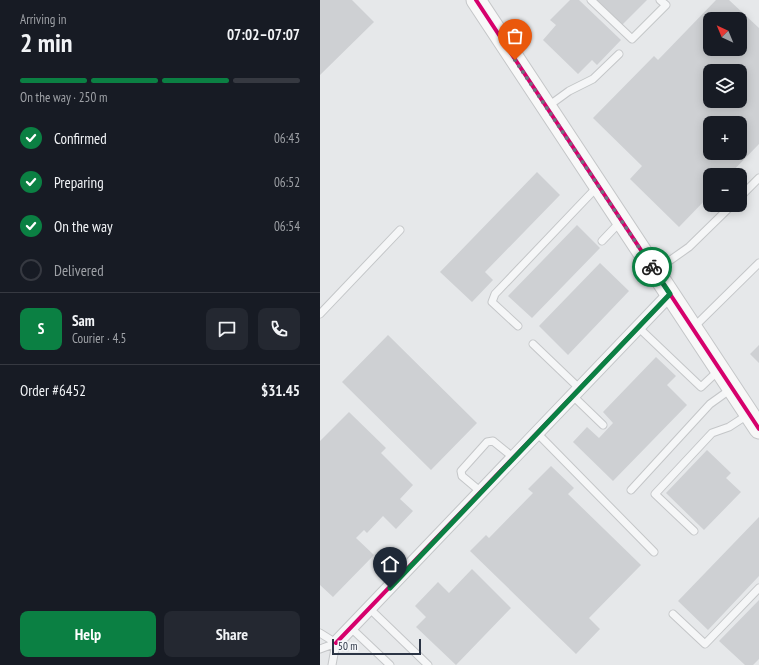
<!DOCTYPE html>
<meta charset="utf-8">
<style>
:root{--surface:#171b24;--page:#242831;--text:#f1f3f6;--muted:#9ea1a6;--line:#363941;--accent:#0b8043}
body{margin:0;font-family:"PT Sans Narrow",sans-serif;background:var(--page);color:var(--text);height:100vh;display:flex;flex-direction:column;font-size:15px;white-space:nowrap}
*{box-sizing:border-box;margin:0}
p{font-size:13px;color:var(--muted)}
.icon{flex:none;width:22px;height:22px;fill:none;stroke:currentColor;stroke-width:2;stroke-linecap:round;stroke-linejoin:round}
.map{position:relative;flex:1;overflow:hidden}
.details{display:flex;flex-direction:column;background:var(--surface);width:320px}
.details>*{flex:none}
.needle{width:26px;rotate:316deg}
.buttons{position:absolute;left:383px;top:12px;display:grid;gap:8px}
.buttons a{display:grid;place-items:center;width:44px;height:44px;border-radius:8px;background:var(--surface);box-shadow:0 2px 10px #0003;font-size:20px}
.scale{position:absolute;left:12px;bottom:10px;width:89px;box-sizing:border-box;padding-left:4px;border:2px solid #2b3445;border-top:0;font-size:11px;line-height:14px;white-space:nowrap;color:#2b3445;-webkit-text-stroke:3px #f4f6f9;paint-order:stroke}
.pin{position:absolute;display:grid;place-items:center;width:34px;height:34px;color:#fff;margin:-41px -17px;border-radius:50% 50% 50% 0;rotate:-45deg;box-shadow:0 0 4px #0007}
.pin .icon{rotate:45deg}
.courier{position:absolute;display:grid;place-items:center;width:40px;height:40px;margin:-20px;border:3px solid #0b8043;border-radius:50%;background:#fff;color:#222;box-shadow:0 1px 5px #0007}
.summary em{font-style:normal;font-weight:700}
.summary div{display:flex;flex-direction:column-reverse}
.summary{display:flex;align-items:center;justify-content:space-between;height:68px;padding:0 20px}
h1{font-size:26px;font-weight:700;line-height:30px}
.bar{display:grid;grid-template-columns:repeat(4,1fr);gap:6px 4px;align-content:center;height:48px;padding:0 20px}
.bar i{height:5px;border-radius:3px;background:var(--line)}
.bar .on{background:var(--accent)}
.bar p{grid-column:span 4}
.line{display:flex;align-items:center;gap:10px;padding:0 20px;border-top:1px solid var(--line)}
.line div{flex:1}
.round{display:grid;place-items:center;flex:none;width:42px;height:42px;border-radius:8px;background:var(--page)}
ol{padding:0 20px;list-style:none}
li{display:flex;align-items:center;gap:12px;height:44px}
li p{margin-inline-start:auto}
li .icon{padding:4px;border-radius:50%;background:var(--accent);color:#fff;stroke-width:4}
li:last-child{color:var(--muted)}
li i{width:22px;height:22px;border:2px solid var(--line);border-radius:50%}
.primary-button{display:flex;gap:8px;margin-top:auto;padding:8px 20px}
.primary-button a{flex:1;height:46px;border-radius:8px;background:var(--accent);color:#fff;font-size:16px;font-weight:700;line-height:46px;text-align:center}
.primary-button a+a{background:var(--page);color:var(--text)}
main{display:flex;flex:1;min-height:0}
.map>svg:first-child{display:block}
.building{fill:#ced0d3;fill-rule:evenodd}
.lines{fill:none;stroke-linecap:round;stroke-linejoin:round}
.lane-casing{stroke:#c4c6c8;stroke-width:9}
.street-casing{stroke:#c4c6c8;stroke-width:15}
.secondary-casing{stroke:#c4c6c8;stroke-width:21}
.lane{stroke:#f5f6f7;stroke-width:7}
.street{stroke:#f5f6f7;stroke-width:13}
.secondary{stroke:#f8f8f8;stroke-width:19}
.cycleway-casing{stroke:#f4f6f9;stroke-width:6}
.cycleway{stroke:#d6006c;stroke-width:4}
.done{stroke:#6c737f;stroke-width:4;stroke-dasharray:0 7.2}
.route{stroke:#0b8043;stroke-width:5}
</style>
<main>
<section class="details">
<div class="summary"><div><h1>2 min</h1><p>Arriving in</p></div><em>07:02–07:07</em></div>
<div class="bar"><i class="on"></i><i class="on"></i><i class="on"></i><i></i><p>On the way · 250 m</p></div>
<ol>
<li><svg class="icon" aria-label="check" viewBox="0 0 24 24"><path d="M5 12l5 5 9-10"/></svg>Confirmed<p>06:43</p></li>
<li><svg class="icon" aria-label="check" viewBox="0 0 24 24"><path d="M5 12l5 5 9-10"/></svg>Preparing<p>06:52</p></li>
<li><svg class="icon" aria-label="check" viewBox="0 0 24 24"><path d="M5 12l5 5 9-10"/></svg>On the way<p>06:54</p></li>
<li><i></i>Delivered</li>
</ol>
<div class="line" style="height:72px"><b class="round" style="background:var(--accent);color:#fff">S</b><div><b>Sam</b><p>Courier · 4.5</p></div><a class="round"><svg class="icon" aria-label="chat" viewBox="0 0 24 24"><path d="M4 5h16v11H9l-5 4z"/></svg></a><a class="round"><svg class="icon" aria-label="phone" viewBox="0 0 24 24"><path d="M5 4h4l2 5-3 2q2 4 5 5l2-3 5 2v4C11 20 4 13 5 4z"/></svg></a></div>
<div class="line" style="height:52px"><div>Order #6452</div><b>$31.45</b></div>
<div class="primary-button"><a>Help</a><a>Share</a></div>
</section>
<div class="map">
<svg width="439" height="665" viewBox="0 0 439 665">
<rect width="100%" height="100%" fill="#e6e8ea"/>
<path class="building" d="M0 0H32L54 22 0 75Z
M250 0H259L301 40 277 65 272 60 258 74 223 40 236 25 230 20Z
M276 0H327L302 25Z
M396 0H409L439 28V144L409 175H390V195L359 227 310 179 322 166 273 118 334 56 338 60ZM390 19H420V49H390ZM390 71H420V101H390ZM390 123H420V153H390Z
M217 172 240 195 165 272 173 280 152 302 120 272Z
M257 225 280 248 212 318 188 296Z
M280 263 309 291 248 355 219 326Z
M68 335 157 423 111 470 22 382Z
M439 345V363L430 354Z
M336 357 356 376 347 385 367 405 293 481 253 442 267 427 279 438 293 423 283 412Z
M29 412 66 448 61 453 93 485 80 499 93 511 76 529 63 516 47 533 44 530 36 538 54 555 13 597 0 585V441Z
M387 450 411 473 406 478 421 492 384 530 346 493Z
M231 466 254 488 248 494 321 565 269 618 280 629 256 654 150 551 166 535 169 538 213 493 208 489Z
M439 517V576L388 630 358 601Z
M152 569 191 608 136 665 96 627 106 617 95 606 118 582 129 593Z
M439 600V659L433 665H425L399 641Z"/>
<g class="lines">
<g class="lane-casing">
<path id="lane" d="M271 0 312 39 346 5 340 0
M227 107 249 91 273 79 299 54
M420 197 439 178
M282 241 301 221
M335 271 369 247 412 205
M0 314 80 230
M198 326 172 302 175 294 278 186
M318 327 381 387 399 370
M373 328 439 263
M213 344 260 389
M253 396 283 425
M217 433 334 552
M311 490 390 404 411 389
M161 492 142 476 141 471 167 442 173 441 194 458
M374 531 335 494 392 433 409 427 429 414
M50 609 108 665
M353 614 385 644 439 588
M31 628 70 665
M0 633 16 643
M0 649 16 643
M12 665 16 643"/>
</g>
<g class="street-casing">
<path id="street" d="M16 643 350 294"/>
</g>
<g class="secondary-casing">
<path id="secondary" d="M156 0 439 429"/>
</g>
<use href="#lane" class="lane"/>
<use href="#street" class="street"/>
<use href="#secondary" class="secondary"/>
<g class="cycleway-casing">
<path id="cycleway" d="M156 0 439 429
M16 643 350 294"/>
</g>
<use href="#cycleway" class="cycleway"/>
</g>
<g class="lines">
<path class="done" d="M195 60 332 267"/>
<path class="route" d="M70 588 350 294 332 267"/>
</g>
</svg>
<div class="buttons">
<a><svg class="needle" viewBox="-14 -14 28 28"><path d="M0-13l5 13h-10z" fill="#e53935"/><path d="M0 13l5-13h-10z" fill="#9ea1a6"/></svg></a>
<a><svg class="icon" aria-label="layers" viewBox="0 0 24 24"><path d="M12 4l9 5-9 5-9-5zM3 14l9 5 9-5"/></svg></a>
<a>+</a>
<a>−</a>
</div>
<div class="scale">50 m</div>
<div class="pin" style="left:195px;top:60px;background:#ea580c"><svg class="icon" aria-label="bag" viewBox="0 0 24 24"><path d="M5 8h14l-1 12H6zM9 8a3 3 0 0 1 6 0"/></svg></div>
<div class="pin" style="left:70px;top:588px;background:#1f2937"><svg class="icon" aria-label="home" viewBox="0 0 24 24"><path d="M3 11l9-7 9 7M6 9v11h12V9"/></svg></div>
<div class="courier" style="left:332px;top:267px"><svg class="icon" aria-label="bike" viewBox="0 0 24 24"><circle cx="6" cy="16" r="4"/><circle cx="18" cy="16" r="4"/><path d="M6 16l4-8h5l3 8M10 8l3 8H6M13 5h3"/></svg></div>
</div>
</main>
